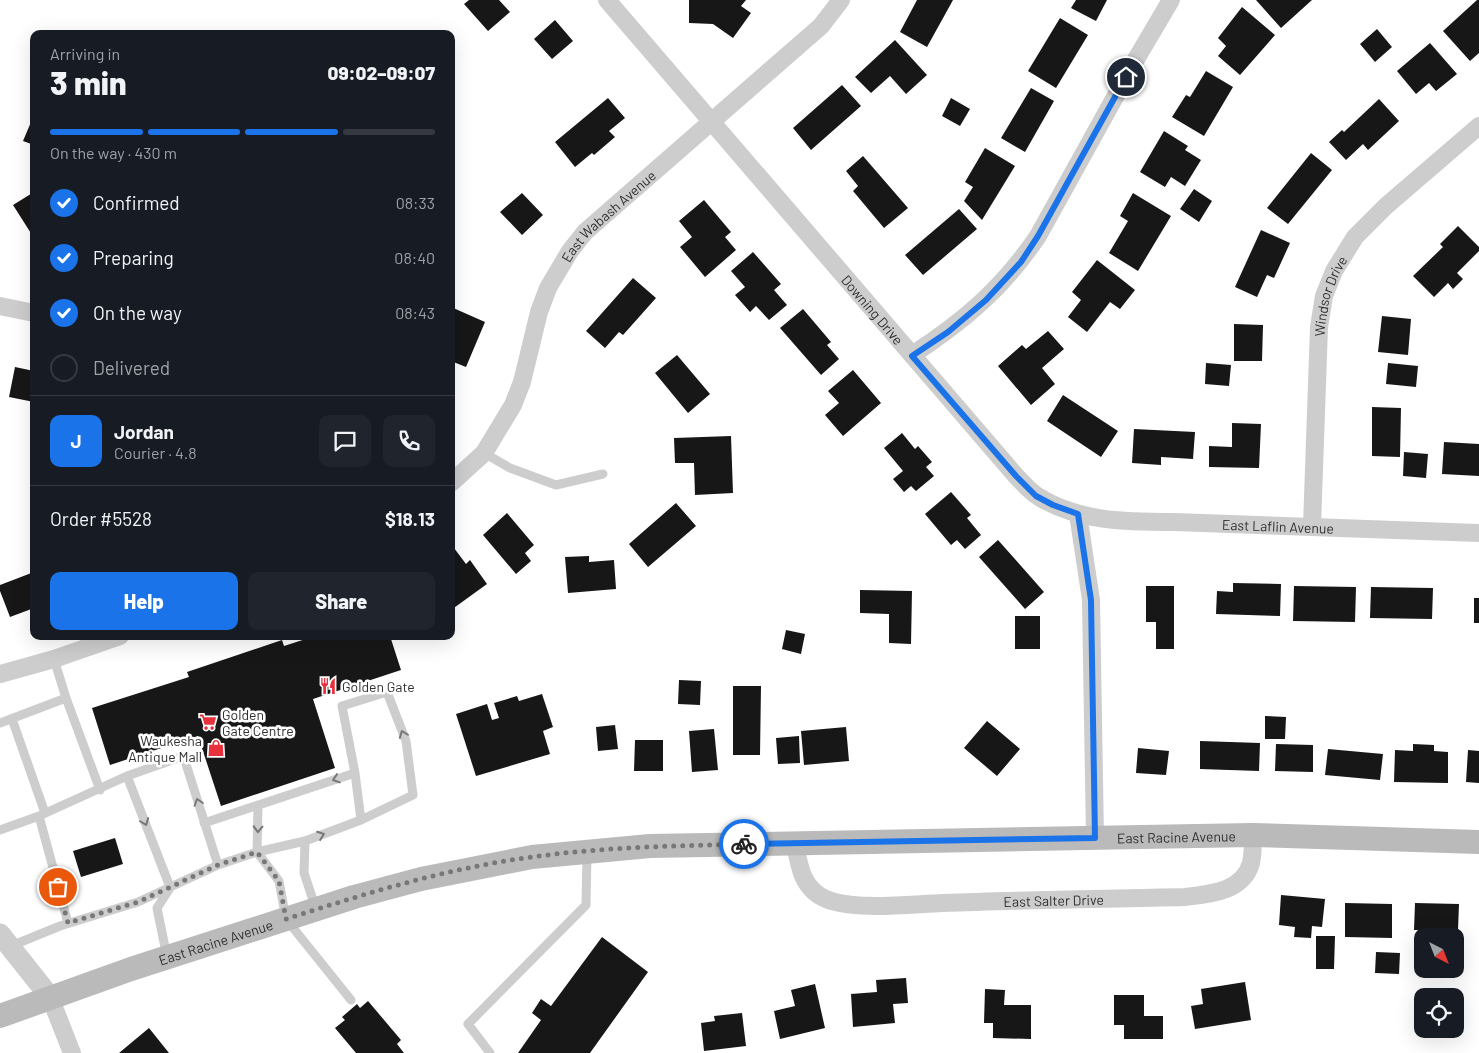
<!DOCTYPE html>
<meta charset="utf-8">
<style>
:root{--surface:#171b24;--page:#20242c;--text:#f1f3f6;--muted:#9ea1a6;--line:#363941;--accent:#1a73e8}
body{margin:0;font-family:Barlow,sans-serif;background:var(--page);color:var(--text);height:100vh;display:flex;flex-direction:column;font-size:19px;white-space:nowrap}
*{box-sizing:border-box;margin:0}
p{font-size:16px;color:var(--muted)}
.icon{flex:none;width:28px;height:28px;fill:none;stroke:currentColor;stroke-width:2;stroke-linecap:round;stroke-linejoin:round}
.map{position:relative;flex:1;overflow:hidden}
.panel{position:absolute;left:30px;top:30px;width:425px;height:610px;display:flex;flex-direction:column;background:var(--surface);border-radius:10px;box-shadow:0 5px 20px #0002}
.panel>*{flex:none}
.needle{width:32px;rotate:138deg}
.controls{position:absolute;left:1414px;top:928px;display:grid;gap:10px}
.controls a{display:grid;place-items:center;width:50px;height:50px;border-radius:10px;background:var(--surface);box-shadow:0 5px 20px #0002;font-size:25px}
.pin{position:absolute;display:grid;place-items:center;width:42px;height:42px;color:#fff;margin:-21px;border:2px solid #fff;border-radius:50%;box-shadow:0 1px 5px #0007}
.courier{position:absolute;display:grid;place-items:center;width:50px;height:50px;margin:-25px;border:4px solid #1a73e8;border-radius:50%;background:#fff;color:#222;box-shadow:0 1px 6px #0007}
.summary em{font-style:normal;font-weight:800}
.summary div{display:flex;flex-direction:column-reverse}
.summary{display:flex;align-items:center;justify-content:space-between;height:85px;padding:0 20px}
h1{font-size:32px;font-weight:800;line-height:38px}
.bar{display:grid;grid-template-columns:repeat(4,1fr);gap:8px 5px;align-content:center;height:60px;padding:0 20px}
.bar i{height:6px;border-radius:4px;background:var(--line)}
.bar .selected{background:var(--accent)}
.bar p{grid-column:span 4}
.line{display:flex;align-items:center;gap:12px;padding:0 20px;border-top:1px solid var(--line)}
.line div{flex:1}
.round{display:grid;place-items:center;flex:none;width:52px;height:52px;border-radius:10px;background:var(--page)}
ol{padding:0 20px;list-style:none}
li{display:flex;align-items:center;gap:15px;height:55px}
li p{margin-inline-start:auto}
li .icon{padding:5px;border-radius:50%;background:var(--accent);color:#fff;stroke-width:4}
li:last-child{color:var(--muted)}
li i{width:28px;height:28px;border:2px solid var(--line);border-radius:50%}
.action{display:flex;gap:10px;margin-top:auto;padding:10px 20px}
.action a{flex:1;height:58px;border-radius:10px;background:var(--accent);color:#fff;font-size:20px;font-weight:800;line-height:58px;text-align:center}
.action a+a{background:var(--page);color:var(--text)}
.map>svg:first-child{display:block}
.building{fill:#171717}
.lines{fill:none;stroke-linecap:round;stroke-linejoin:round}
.service{stroke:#cdcdcd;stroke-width:9}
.minor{stroke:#cdcdcd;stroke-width:18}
.tertiary{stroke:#cdcdcd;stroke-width:21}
.secondary{stroke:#bababa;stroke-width:24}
.oneway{stroke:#777}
.done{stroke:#787878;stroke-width:5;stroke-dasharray:0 9}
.route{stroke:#1a73e8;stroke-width:6}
.labels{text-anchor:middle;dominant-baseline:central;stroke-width:5;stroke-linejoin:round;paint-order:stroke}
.street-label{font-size:14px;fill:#303030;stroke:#fff}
.poi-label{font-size:14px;fill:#303030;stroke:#fff;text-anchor:start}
</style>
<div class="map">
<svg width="1479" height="1053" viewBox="0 0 1479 1053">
<rect width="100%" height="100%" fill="#fff"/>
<path class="building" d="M469 0H499L510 12 488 31 464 4Z
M689 0H746L741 6 751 13 733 38 713 24 689 23Z
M917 0H953L927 47 900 32Z
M1076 0H1107L1096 21 1071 8Z
M1256 0H1312L1281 28Z
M1477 0H1479V53L1470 61 1443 31Z
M1242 7 1275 35 1240 75 1218 56 1226 46 1218 38Z
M1060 18 1088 35 1056 88 1028 71Z
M555 20 573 41 552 59 534 39Z
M1377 29 1392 47 1375 62 1360 44Z
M895 40 927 75 906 94 890 76 871 93 855 77Z
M1430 43 1457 74 1436 91 1429 83 1416 94 1397 71Z
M1206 71 1233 87 1204 136 1172 117 1186 95 1190 97Z
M842 85 861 106 811 150 793 128Z
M1031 88 1054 101 1025 152 1001 138Z
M608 98 625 118 609 131 615 137 594 155 592 153 575 167 555 142Z
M951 98 970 109 960 126 942 116Z
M1379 99 1399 121 1368 150 1363 144 1346 160 1329 142 1342 130 1344 132Z
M34 115V145L23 141Z
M1164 131 1188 146 1185 150 1201 160 1185 186 1171 177 1165 187 1140 172Z
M985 148 1015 166 982 220 964 201 973 187 965 182Z
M1311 153 1332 170 1288 224 1267 208Z
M863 156 908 208 884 228 853 191 858 186 846 171Z
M1194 189 1212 201 1199 222 1180 209Z
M34 192V238L13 205Z
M522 193 543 215 522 235 500 212Z
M1133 193 1171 216 1138 271 1109 253 1128 221 1120 216Z
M704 200 731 232 725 237 736 250 705 277 680 247 692 237 679 221Z
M959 209 977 229 923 275 905 255Z
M1458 226 1479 247V251L1457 273 1463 279 1453 289 1448 283 1434 297 1413 276 1443 247 1440 244Z
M1261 230 1290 243 1274 278 1267 275 1257 297 1235 287Z
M753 252 781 284 774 290 787 305 769 320 756 306 750 312 735 295 745 287 731 271Z
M1097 260 1135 290 1120 309 1110 302 1087 332 1068 317 1081 300 1072 292Z
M633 278 656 298 623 335 619 332 605 348 586 331Z
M451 307 485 322 466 367 451 361Z
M803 309 831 342 827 345 839 359 821 375 780 328Z
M1382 316 1411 319 1408 355 1378 352Z
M1234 324 1263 325 1262 361H1234Z
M1048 331 1064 349 1042 368 1055 384 1031 405 998 366 1022 345 1026 349Z
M677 355 710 394 688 413 655 373Z
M1206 363 1231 365 1229 386 1205 384Z
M1388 363 1418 366 1416 387 1386 384Z
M15 367 34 371V402L9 397Z
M853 370 881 403 843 436 825 415 839 403 828 391Z
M1063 395 1118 431 1101 457 1047 421Z
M1372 407 1401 408 1400 457 1372 456Z
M1232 423 1261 424 1259 468 1209 467V446L1232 447Z
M1134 429 1195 432 1193 459 1161 457V465L1132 463Z
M902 433 915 449 918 446 932 462 926 467 934 476 916 491 911 486 904 492 893 479 903 471 884 448Z
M731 436 733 493 695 495 694 463H675L674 438Z
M1444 442 1479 444V476L1442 474Z
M1404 452 1428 454 1426 478 1403 476Z
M951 492 971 515 967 518 981 535 965 549 957 540 951 545 925 514Z
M676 503 696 526 648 567 629 544Z
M507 513 534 545 525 553 531 561 516 574 483 535Z
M998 540 1044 592 1025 609 979 557Z
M454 548 466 564 470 560 487 584 451 610V549Z
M589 556V562L614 560 616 589 568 593 565 557Z
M34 572V608L10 617 0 591V585Z
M1233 583 1281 584 1280 616 1216 614 1217 591 1233 592Z
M1146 586H1174V649H1156V622H1146Z
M1294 586 1356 587 1355 622 1293 621Z
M1371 587 1433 588 1432 619 1370 618Z
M860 590 912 591 911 644 889 643V614L860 613Z
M1474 598H1479V623H1474Z
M1015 616H1040V649H1015Z
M786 630 805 634 801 654 782 649Z
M315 636H390L401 670 313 699 335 768 221 806 198 736 110 765 92 708 189 677 187 672 282 640 284 646Z
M679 680 701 681 700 705 678 704Z
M733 686H761L760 755H733Z
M542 694 553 727 543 731 550 754 476 776 456 714 487 704 492 720 499 718 494 703 517 696 519 701Z
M1265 716 1286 717 1285 739H1265Z
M987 721 1020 749 997 776 964 748Z
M615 725 618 749 598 751 596 727Z
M846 727 849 761 804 765 801 731Z
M714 729 718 770 692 772 689 731Z
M799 736 800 763 778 764 776 738Z
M635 740H663V771H634Z
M1200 741 1260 743 1259 771 1200 769Z
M1276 744 1313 745V772L1275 771Z
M1413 744 1434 745V751L1448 752V783L1394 782 1395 750 1413 751Z
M1138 748 1169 751 1166 775 1136 773Z
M1328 749 1383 754 1380 780 1325 775Z
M1468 750 1479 751V783L1466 782Z
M115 838 123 864 81 877 73 851Z
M1281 895 1325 899 1322 927 1312 926 1311 938 1294 937 1295 927 1279 925Z
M1345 903 1392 904V938L1345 937Z
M1415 903 1459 904 1458 930H1414Z
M1316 936H1335L1334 969H1316Z
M602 937 648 972 590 1053H518L541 1020 532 1013 541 999 551 1006Z
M1376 952 1400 953 1399 974 1375 973Z
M906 978 908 1003 893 1004 895 1023 853 1027 851 994 877 992 876 980Z
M1245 982 1251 1020 1195 1029 1191 1006 1203 1004 1201 989Z
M815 984 825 1028 780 1039 774 1011 795 1006 791 990Z
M985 989 1005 990 1004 1005H1031V1039L993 1038V1023H984Z
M1114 995H1144V1016H1163V1039H1124V1025H1114Z
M368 1001 401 1040 397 1044 404 1053H356L335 1028 345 1020 342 1017 357 1004 360 1008Z
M742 1013 746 1046 704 1051 701 1023 715 1021 714 1016Z
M149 1028 169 1053H119Z"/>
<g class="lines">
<path class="service" d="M484 453 510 468 556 485 603 474
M54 659 66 698
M12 719 45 813
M0 723 66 698 100 790
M355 773 361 820
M127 776 170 887
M258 805 257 852 279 881 286 919 351 1000
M39 816 127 776 178 758 185 761 218 865
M0 830 39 816 68 923
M305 841 304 873 316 909
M11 946 60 926 138 902 218 865 257 852 305 841 361 820 413 795 406 741 387 692 342 706 355 773 204 823
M167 957 157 908 170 888
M490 1053 468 1024 586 905 587 853"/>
<g class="minor">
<path id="s1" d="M607 0 1016 476C1023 483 1030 492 1039 497 1079 522 1128 522 1174 522L1479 533"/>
<path d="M0 306 34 313"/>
<path d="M912 355C964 321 1003 288 1038 236L1135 61 1171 0"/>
<path id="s2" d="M451 483 484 453 513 405 522 382 539 312 548 288 570 251 585 232 821 26 841 0"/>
<path d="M1078 514 1091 600 1095 838"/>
<path id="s3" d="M1312 526 1319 327 1324 296 1334 271 1355 237 1386 206 1479 126"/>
<path d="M0 674 54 659 120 636"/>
<path id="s4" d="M795 843C799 866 802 889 826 899 854 911 911 904 943 903 1023 900 1104 899 1185 897 1209 894 1243 892 1251 863 1253 854 1253 844 1253 835"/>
<path d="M50 997 72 1053"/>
</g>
<path class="tertiary" d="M0 934 50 997"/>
<path class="secondary" id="s5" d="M0 1016 131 969 354 897 421 879 532 857 650 846 1253 835 1479 842"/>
</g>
<defs><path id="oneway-chevron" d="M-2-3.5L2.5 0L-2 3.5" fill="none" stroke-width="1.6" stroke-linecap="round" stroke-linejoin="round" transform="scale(1.25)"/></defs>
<g class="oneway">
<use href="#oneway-chevron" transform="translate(403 734) rotate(-111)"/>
<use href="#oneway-chevron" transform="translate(336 779) rotate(162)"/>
<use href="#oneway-chevron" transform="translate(198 802) rotate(-108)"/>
<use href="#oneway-chevron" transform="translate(145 822) rotate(69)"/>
<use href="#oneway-chevron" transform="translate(258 829) rotate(92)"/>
<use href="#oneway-chevron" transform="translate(321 835) rotate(-20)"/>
</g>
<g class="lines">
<path class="done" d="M58 887 68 923 138 902 218 865 257 852 279 881 286 919C367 893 448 868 532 857 603 847 673 846 744 844"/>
<path class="route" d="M744 844 1095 838 1091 600 1078 514 1053 505 1036 496 1016 476 912 356 948 332 986 300 1021 262 1038 236 1126 77"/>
</g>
<defs>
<g id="restaurant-bare" transform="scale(1.35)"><path d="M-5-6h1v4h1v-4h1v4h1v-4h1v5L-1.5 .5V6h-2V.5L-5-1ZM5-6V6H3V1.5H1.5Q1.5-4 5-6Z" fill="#e7313c" stroke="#fff" stroke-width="2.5" paint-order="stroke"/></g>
<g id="supermarket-bare" transform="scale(1.35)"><path d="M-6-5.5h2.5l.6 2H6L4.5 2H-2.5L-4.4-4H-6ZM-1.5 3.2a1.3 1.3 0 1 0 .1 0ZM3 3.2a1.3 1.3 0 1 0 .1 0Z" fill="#e7313c" stroke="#fff" stroke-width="2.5" paint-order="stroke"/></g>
<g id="shop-bare" transform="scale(1.35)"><path d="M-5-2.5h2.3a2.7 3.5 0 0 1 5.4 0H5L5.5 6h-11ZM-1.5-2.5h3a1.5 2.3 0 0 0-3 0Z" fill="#e7313c" stroke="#fff" stroke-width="2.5" paint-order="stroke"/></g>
</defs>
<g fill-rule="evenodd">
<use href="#restaurant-bare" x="328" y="686"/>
<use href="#supermarket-bare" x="208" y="722"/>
<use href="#shop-bare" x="216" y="748"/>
</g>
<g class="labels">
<g class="street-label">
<text stroke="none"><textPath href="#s2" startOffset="318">East Wabash Avenue</textPath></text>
<text stroke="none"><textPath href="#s3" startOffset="232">Windsor Drive</textPath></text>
<text stroke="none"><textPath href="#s1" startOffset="408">Downing Drive</textPath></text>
<text stroke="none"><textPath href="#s1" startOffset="902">East Laflin Avenue</textPath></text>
<text stroke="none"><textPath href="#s5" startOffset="1201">East Racine Avenue</textPath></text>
<text stroke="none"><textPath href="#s4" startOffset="296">East Salter Drive</textPath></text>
<text stroke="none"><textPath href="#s5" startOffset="228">East Racine Avenue</textPath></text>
</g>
<g class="poi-label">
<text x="342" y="686">Golden Gate</text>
<text x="222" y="714">Golden<tspan x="222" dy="16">Gate Centre</tspan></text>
<text x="202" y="740" text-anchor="end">Waukesha<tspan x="202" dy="16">Antique Mall</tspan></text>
</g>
</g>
</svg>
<div class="controls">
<a><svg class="needle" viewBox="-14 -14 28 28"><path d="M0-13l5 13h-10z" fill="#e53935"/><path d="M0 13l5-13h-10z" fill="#9ea1a6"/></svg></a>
<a><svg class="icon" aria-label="locate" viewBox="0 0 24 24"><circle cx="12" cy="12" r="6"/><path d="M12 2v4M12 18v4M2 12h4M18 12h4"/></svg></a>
</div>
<div class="pin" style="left:58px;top:887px;background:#ea580c"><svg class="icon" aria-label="bag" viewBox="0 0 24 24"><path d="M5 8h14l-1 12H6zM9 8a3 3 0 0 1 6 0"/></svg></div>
<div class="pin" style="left:1126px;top:77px;background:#1f2937"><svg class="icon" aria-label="home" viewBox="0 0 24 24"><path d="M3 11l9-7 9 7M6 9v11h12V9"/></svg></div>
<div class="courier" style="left:744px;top:844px"><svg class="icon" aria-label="bike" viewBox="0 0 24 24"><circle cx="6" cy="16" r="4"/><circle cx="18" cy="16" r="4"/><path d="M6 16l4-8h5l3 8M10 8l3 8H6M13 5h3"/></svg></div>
<section class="panel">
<div class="summary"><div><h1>3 min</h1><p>Arriving in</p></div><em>09:02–09:07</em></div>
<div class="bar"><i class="selected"></i><i class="selected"></i><i class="selected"></i><i></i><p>On the way · 430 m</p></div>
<ol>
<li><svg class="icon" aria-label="check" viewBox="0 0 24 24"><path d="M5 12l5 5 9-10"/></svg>Confirmed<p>08:33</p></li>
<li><svg class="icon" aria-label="check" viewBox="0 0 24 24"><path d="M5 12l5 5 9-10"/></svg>Preparing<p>08:40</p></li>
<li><svg class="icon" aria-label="check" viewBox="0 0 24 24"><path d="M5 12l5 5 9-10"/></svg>On the way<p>08:43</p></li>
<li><i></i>Delivered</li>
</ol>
<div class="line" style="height:90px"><b class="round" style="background:var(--accent);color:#fff">J</b><div><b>Jordan</b><p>Courier · 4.8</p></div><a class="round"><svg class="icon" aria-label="chat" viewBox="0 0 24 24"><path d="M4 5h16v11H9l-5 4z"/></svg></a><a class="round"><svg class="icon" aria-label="phone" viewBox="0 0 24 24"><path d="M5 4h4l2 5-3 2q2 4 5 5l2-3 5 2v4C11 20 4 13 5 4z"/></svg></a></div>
<div class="line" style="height:65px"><div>Order #5528</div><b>$18.13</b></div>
<div class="action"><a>Help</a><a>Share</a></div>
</section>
</div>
